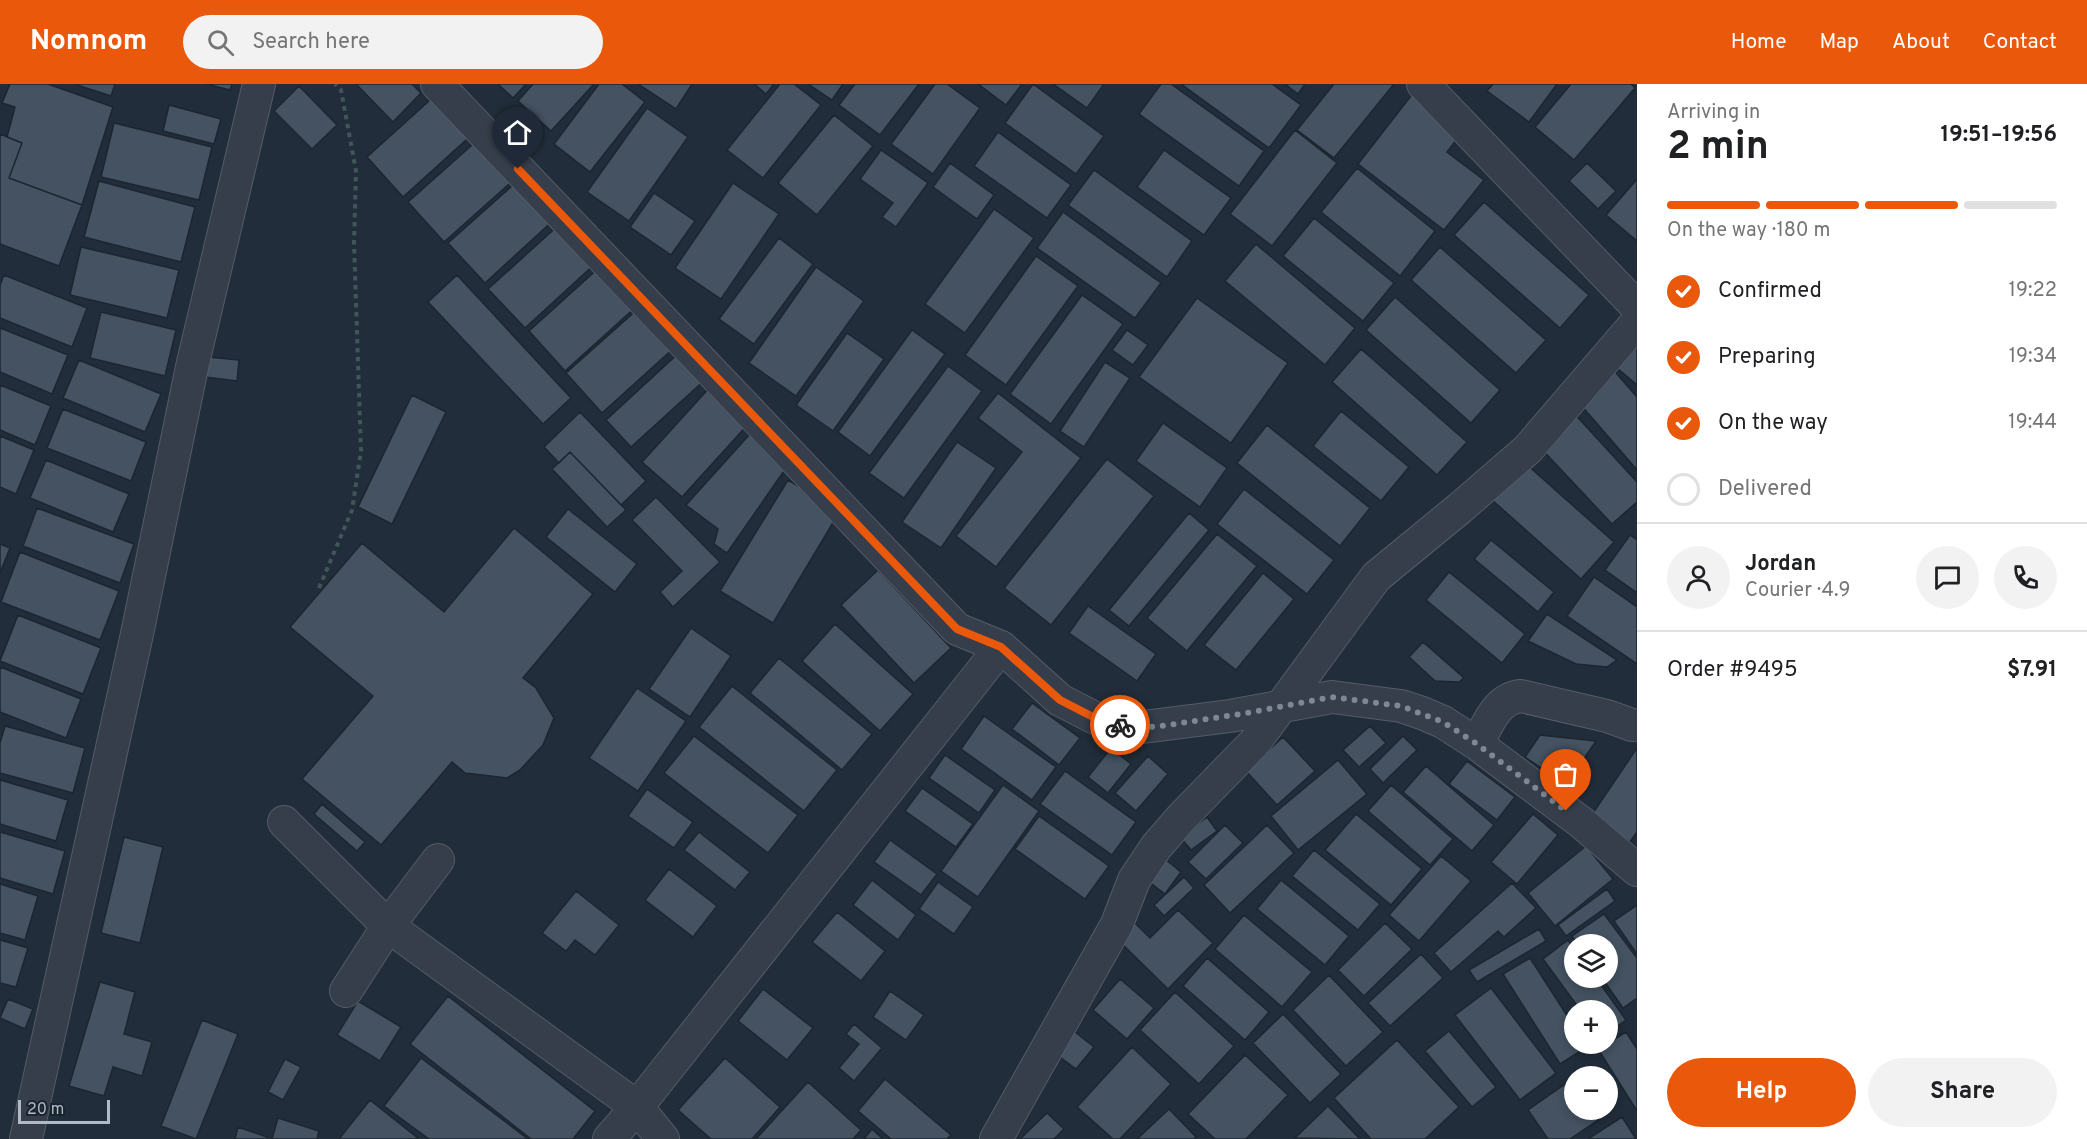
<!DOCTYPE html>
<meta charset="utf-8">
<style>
:root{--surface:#fff;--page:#f2f2f2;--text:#202124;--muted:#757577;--line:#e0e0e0;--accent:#ea580c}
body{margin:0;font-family:Overpass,sans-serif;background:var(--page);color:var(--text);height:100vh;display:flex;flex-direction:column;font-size:22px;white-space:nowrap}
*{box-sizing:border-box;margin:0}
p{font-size:20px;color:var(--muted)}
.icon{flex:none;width:33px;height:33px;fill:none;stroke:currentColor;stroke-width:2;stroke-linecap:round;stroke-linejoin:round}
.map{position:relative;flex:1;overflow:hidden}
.sheet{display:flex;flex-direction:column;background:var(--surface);width:450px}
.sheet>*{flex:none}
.tools{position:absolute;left:1564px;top:850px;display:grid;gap:12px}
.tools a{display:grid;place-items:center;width:54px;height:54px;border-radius:50%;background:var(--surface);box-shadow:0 3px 9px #0003;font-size:30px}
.scale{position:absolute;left:18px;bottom:15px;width:92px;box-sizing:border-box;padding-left:6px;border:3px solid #b0b9c6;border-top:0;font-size:16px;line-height:21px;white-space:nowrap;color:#b0b9c6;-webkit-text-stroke:4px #1a242f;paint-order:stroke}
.pin{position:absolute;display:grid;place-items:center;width:51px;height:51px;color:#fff;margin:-62px -26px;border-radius:50% 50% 50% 0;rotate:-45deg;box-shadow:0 0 6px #0007}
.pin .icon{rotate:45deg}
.courier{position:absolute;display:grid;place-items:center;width:60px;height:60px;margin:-30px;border:4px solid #ea580c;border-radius:50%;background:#fff;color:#222;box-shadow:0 2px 8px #0007}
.overview em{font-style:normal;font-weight:700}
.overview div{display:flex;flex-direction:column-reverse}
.overview{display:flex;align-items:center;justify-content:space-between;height:102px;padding:0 30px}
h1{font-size:39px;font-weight:700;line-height:45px}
.bar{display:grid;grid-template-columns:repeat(4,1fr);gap:9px 6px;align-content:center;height:72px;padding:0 30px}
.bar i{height:8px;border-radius:4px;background:var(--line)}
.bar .selected{background:var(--accent)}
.bar p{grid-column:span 4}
.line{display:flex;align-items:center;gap:15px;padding:0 30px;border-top:2px solid var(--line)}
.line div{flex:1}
.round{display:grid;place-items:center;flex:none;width:63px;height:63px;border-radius:32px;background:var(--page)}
ol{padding:0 30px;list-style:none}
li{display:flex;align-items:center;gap:18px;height:66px}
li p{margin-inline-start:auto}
li .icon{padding:6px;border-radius:50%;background:var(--accent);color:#fff;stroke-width:4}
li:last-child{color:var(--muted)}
li i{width:33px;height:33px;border:3px solid var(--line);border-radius:50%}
.cta{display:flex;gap:12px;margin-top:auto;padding:12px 30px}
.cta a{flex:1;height:69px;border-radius:36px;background:var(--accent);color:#fff;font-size:24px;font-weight:700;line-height:69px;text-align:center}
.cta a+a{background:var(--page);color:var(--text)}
header{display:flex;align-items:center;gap:36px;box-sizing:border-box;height:84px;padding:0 30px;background:var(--accent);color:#fff}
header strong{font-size:28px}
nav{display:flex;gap:33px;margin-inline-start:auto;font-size:21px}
.search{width:420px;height:54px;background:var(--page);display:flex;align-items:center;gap:15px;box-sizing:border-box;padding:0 21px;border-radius:33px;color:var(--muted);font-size:22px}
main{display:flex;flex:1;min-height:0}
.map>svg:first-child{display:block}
.building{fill:#445261;stroke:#1c2631;stroke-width:1.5}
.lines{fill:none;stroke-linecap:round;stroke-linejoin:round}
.minor-casing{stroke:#535c68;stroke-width:34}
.path{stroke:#415658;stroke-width:4;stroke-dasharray:4.5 4.5;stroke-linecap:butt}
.minor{stroke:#353e4a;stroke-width:32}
.done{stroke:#7e8895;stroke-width:6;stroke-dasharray:0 10.8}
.route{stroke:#ea580c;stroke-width:8}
</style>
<header>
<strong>Nomnom</strong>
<div class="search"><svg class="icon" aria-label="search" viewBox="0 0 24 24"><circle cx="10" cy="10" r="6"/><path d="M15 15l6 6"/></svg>Search here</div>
<nav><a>Home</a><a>Map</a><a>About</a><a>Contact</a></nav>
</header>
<main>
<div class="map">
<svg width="1637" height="1055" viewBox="0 0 1637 1055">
<rect width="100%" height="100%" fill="#212d3a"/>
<path class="building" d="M10 0H48L113 23 82 121 9 94 22 59 7 53 15 23 2 19Z
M74 0H115L111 12Z
M206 0H232L230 6Z
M356 0H412L421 9 393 38Z
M498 0H526L513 14Z
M533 0H594L551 47 518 17Z
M599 0H622L645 18 590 88 554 60Z
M638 0H692L676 25Z
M754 0H774L766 10Z
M780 0H794L821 21 763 94 727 66Z
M808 0H843L832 16Z
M855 0H919L880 51 839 21Z
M935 0H947L980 24 933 90 891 60Z
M978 0H1022L1006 21Z
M1033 0 1104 52 1076 90 1005 39Z
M1053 0H1104L1087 24Z
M1161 0H1171L1264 67 1239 102 1139 30Z
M1181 0H1272L1301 21 1269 64Z
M1285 0H1305L1298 10Z
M1334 0H1394L1334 74 1297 46Z
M1493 0H1557L1529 38 1487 7Z
M1571 0H1631L1635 4 1574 76 1535 43Z
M299 2 337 41 312 65 274 27Z
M440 7 476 47 403 113 367 73Z
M1414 8 1464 46 1447 68 1484 96 1444 146 1358 80Z
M169 21 221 35 214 60 163 47Z
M647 24 688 53 629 137 587 108Z
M834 31 873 62 817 131 778 99Z
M114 39 212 63 199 116 101 93Z
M1295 46 1337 79 1272 162 1230 130Z
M998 48 1071 101 1047 134 974 82Z
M0 50 22 59 9 94 82 121 59 182 0 160Z
M481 53 517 93 444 158 408 118Z
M881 66 928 99 896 143 882 133 893 119 860 95Z
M1164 66 1231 114 1204 151 1137 103Z
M950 79 994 111 977 135 933 103Z
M1587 79 1616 107 1598 125 1569 97Z
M1357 84 1435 147 1400 192 1321 128Z
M1094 86 1192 157 1167 193 1068 121Z
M521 94 557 133 485 199 448 159Z
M1637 95V157L1606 131Z
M99 97 195 123 181 178 84 153Z
M733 99 779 130 721 215 675 184Z
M654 109 695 137 671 171 630 143Z
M1484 118 1589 211 1560 244 1454 151Z
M994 125 1034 154 965 249 925 220Z
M1063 128 1161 199 1135 234 1037 164Z
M1314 134 1394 199 1363 237 1283 172Z
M561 139 597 178 525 244 488 205Z
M779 154 813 180 754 260 719 235Z
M1256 160 1355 244 1325 281 1225 197Z
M81 163 179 186 167 234 70 211Z
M1440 163 1546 256 1516 289 1411 196Z
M1036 172 1078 202 1006 301 965 271Z
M602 181 638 221 565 287 529 247Z
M816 183 864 217 796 312 749 279Z
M4 191 87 224 72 263 0 234V201Z
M457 191 571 314 543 340 428 218Z
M1082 211 1123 240 1051 340 1010 310Z
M1395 213 1500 306 1471 339 1366 246Z
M1197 214 1288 279 1231 359 1139 293Z
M639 224 675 263 602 329 566 289Z
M101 228 176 246 165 292 90 274Z
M0 244 68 271 52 310 0 288Z
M912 246 945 270 870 372 838 348Z
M1127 246 1148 261 1133 281 1112 266Z
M847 249 884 275 833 347 796 321Z
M1637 250V301L1611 279Z
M1361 265 1467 358 1437 391 1332 298Z
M682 266 707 294 631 363 606 336Z
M208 273 239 276 237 297 205 293Z
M79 276 161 310 145 348 63 314Z
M1105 278 1130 294 1084 363 1060 347Z
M948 282 982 307 904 414 869 389Z
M1610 282 1637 313V386L1574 313Z
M0 301 51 322 35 361 0 346Z
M711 302 751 337 682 413 642 378Z
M998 309 1081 374 996 483 956 452 1022 368 978 334Z
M412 311 446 328 392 440 358 423Z
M63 325 146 358 131 397 47 364Z
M1571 326 1637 398V418L1612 440 1535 358Z
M1341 327 1409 383 1381 417 1313 362Z
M580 328 646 397 621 421 570 368 559 379 544 363Z
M1163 339 1227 384 1200 423 1136 377Z
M759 340 793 374 727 469 714 460 718 445 686 421Z
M1267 341 1370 424 1340 462 1237 379Z
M0 352 34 366 16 410 0 403Z
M957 358 996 384 941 464 902 438Z
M570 368 626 426 607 443 552 385Z
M1107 375 1154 412 1051 541 1004 504Z
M46 376 129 410 113 448 30 414Z
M1525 379 1614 458 1581 495 1492 416Z
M788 396 840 427 773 539 720 507Z
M1244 405 1334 476 1307 510 1217 440Z
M656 413 720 478 673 523 660 508 682 487 632 436Z
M37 424 134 460 120 499 23 462Z
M568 425 637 480 615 508 546 453Z
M1189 429 1209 446 1129 542 1109 526Z
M514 444 593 510 523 594 536 604 554 634 543 661 520 686 507 694 465 689 452 678 381 761 302 695 373 612 290 543 362 459 444 528Z
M1217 450 1257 482 1187 567 1147 534Z
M1630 451 1637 456V509L1605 486Z
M1491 456 1554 508 1538 528 1474 475Z
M0 460 10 464 0 489Z
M20 468 119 507 100 556 1 518Z
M878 486 951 564 914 599 841 521Z
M1449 488 1525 550 1502 579 1426 516Z
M1263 489 1294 515 1236 586 1204 561Z
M1594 493 1637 523V580L1567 532Z
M1088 522 1156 570 1137 597 1069 549Z
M1547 530 1617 576 1607 583 1576 580 1528 557Z
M18 531 101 564 83 610 0 577Z
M835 540 913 610 880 647 802 577Z
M691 544 731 572 690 633 649 605Z
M1423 558 1464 594 1459 598 1435 597 1409 573Z
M779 574 872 650 842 686 750 609Z
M0 583 81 615 66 654 0 628Z
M732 602 837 686 804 727 699 643Z
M637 604 686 637 638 707 589 674Z
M1032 619 1080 654 1059 681 1012 645Z
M984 632 1056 683 1032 716 961 665Z
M5 642 85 664 73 709 0 689V659Z
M1370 642 1386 659 1359 683 1343 666Z
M1540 651 1596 657 1566 701 1525 673Z
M694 652 798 731 768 769 664 689Z
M1403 652 1417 666 1383 699 1370 685Z
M1283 653 1315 687 1277 721 1246 687Z
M1111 664 1131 680 1108 709 1088 693Z
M1637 664V748L1630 758 1591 732Z
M945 671 995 706 979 729 929 694Z
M1148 672 1168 690 1136 727 1115 709Z
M1338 676 1367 710 1298 766 1271 732Z
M1467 677 1515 713 1497 736 1449 700Z
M1426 682 1494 741 1472 767 1403 708Z
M1065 687 1136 738 1112 771 1040 720Z
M0 696 68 716 56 757 0 740Z
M1003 701 1039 727 978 813 941 787Z
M1391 701 1453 755 1430 781 1368 727Z
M922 704 973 740 956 763 905 727Z
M647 705 693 738 674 764 628 732Z
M322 720 365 758 357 767 314 730Z
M1356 730 1422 785 1391 821 1325 766Z
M1533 730 1558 751 1517 800 1491 778Z
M1039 732 1109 782 1085 815 1015 765Z
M1207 733 1217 747 1191 766 1180 753Z
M1225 741 1243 759 1206 795 1188 778Z
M1267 741 1294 769 1230 829 1204 801Z
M0 748 65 767 53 810 0 794Z
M699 748 750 788 735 806 684 766Z
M124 753 163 763 140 859 101 849Z
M890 756 937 790 921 811 874 778Z
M1586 762 1613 795 1555 842 1528 809Z
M1314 766 1380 820 1358 846 1292 792Z
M1441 772 1471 797 1419 857 1389 831Z
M1165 775 1181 788 1165 810 1148 797Z
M669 785 717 822 693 853 645 816Z
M1184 793 1194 804 1164 832 1154 821Z
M872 796 916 831 898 856 853 821Z
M1281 796 1349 852 1325 881 1257 825Z
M938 798 973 823 954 850 919 825Z
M1512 799 1536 824 1504 853 1498 847 1451 888 1434 869Z
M0 800 38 812 25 856 0 849Z
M1607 805 1615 817 1566 852 1558 841Z
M576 807 619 841 595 871 575 856 566 867 542 849Z
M1637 821V870L1614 837Z
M1178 826 1213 859 1168 905 1118 856 1135 839 1150 854Z
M837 828 885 867 861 897 812 858Z
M1604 830 1637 874V914L1623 924 1602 894H1608V861H1578L1572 852Z
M1244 831 1312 888 1282 923 1215 865Z
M1385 839 1412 865 1364 912 1338 886Z
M1539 845 1546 857 1477 898 1469 886Z
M0 856 28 864 16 903 0 899Z
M1568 856 1575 865V894H1596L1626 936 1608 949V927H1581L1543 875Z
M1421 870 1443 894 1390 942 1368 919Z
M1207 874 1269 928 1245 956 1183 902Z
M1530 874 1575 944V960H1585L1587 963 1560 980 1503 890Z
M1329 891 1383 948 1346 982 1293 926Z
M1120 895 1154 924 1127 955 1093 926Z
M100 898 135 908 124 950 152 958 142 992 113 983 104 1012 69 1002Z
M1491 904 1556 989 1520 1016 1455 931Z
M763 905 813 944 787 976 738 937Z
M890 907 924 931 906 956 873 933Z
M1175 908 1234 962 1199 1000 1140 946Z
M448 912 595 1027 573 1055H531L410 960Z
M8 915 33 925 25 945 0 934Z
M358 917 401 943 380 977 337 951Z
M1283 930 1341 990 1310 1019 1253 959Z
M202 936 238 950 196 1055 161 1042Z
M854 940 882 964 854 997 839 984 859 960 846 950Z
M1070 944 1094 963 1076 985 1052 967Z
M1449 947 1496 1003 1472 1023 1425 967Z
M1626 948 1637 965V1027L1598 965Z
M1397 956 1459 1023 1425 1055H1371L1334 1014Z
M1132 963 1171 1000 1120 1055H1113L1077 1023Z
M1245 971 1288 1011 1246 1055H1215L1188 1030Z
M421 974 528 1055H429L384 1022Z
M725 974 780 1023 752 1055H711L678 1026Z
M285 975 301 983 283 1016 268 1008Z
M885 995 951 1051 947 1055H891L858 1027Z
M1571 996 1575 1002V1026H1592L1598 1036 1570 1055H1548L1528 1026Z
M808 998 861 1046 853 1055H756Z
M370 1016 419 1055H339Z
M1328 1022 1360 1055 1295 1054Z
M1169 1025 1196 1053 1194 1055H1137Z
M1047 1029 1064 1045 1054 1055H1020Z
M1622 1033 1636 1055H1588Z
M278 1034 319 1047 317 1055H272Z
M238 1043 267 1053V1055H235Z
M872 1045 883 1055H864Z"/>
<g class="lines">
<g class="minor-casing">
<path id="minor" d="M437 0 957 545 1001 563 1060 616 1095 634 1135 644 1230 632 1332 613 1401 622 1422 629 1443 638 1477 660 1582 739 1637 786
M1423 0 1637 223
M1477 660C1488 640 1496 615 1521 612L1607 632 1632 641
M284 738 388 842 637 1023 663 1055
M346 907 388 842 438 776
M26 1055 137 550 192 283 259 0
M609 1055 637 1023 1001 563
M996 1055 1117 840 1134 796 1156 763 1182 733 1255 658 1376 493 1460 424 1528 365 1637 238"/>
</g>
<path class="path" d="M319 504 352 426 361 367 354 159 356 87 341 6 335 0"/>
<use href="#minor" class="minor"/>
</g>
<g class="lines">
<path class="done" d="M1120 641 1135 644 1162 642 1247 629 1332 613 1401 622 1443 638 1477 660 1566 727"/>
<path class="route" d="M518 85 957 545 1001 563 1060 616 1095 634 1120 641"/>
</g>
</svg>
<div class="tools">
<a><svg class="icon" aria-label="layers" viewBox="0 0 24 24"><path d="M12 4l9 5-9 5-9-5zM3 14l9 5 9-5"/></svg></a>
<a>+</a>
<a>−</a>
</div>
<div class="scale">20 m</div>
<div class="pin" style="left:1566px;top:727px;background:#ea580c"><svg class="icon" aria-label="bag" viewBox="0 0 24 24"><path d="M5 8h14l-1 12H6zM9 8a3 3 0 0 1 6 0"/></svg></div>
<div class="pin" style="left:518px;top:85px;background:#1f2937"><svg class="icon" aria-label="home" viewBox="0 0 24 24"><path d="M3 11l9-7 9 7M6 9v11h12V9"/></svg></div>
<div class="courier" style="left:1120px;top:641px"><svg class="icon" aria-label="bike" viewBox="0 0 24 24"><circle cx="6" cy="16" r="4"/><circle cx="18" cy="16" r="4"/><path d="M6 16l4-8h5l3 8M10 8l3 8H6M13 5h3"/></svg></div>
</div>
<section class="sheet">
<div class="overview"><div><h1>2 min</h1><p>Arriving in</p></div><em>19:51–19:56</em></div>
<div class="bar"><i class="selected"></i><i class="selected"></i><i class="selected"></i><i></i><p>On the way · 180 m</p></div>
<ol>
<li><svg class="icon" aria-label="check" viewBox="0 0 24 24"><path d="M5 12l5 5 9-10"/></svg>Confirmed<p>19:22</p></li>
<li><svg class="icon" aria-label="check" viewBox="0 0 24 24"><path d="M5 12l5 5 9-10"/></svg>Preparing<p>19:34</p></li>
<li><svg class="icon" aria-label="check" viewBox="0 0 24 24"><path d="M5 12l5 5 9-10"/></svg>On the way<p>19:44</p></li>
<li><i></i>Delivered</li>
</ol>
<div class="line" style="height:108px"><a class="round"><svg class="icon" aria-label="person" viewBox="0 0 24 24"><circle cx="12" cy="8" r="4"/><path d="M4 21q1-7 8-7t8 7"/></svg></a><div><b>Jordan</b><p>Courier · 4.9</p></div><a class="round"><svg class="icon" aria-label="chat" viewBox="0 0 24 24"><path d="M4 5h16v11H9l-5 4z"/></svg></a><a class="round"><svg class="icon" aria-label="phone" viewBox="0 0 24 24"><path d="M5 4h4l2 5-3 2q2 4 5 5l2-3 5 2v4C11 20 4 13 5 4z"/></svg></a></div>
<div class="line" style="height:78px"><div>Order #9495</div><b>$7.91</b></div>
<div class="cta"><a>Help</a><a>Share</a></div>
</section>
</main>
